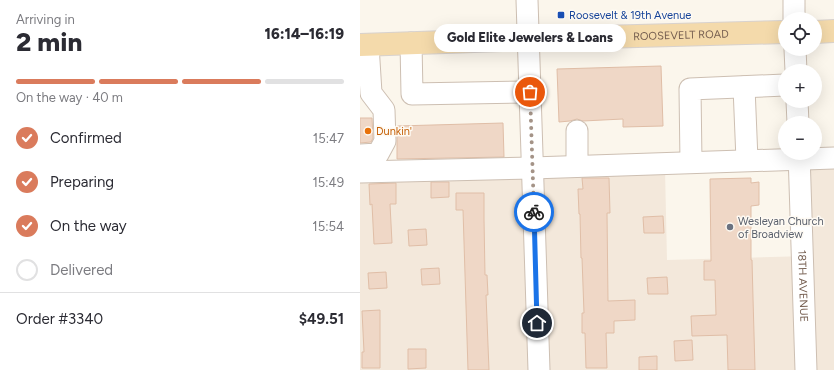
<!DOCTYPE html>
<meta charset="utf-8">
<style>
:root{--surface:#fff;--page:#f2f2f3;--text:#2b2b33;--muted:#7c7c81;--line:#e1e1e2;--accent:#da7b5c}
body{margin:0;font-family:Figtree,sans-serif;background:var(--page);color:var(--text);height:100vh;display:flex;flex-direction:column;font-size:15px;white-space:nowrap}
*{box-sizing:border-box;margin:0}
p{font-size:13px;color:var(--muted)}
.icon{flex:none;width:22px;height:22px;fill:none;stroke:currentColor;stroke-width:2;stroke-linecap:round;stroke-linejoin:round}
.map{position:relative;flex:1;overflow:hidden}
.side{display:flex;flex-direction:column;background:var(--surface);width:360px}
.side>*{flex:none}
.buttons{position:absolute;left:418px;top:12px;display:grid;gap:8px}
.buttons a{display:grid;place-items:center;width:44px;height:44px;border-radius:50%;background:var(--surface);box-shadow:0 4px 16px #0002;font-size:20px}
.pin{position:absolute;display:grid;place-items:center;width:34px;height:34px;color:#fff;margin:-17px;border:2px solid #fff;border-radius:50%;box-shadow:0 1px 4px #0007}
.courier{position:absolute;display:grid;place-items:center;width:40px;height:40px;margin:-20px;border:3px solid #1a73e8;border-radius:50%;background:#fff;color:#222;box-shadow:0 1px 5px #0007}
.bubble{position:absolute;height:28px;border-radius:14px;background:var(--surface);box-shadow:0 4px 16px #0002;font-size:13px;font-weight:800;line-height:28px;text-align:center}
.headline em{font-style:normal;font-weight:800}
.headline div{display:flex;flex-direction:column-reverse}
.headline{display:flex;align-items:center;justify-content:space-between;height:68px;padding:0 16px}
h1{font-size:26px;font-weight:800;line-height:30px}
.bar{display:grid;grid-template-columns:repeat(4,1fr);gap:6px 4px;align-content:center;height:48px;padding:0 16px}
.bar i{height:5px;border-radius:3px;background:var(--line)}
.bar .active{background:var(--accent)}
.bar p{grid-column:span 4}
.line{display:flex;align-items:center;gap:10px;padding:0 16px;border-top:1px solid var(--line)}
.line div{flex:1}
ol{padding:0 16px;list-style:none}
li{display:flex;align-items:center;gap:12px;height:44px}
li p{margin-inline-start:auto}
li .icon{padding:4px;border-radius:50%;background:var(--accent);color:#fff;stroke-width:4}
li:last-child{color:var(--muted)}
li i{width:22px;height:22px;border:2px solid var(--line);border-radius:50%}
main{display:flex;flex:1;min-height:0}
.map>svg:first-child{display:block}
.residential{fill:#f3e8db}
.building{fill:#efd7c6;stroke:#e0bea7}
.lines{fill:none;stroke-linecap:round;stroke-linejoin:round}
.minor-casing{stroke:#cdbfb2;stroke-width:23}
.major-casing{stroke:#d8d2ce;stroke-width:24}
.minor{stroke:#fff;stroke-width:21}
.major{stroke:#f4daab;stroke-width:22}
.done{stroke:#a49387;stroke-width:4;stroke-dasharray:0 7.2}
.route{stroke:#1a73e8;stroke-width:5}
.transit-dot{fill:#1a4fb4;stroke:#fefaf3;stroke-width:1.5}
.food-dot{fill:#e8710a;stroke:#fefaf3;stroke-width:1.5}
.worship-dot{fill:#6b7280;stroke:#fefaf3;stroke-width:1.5}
.labels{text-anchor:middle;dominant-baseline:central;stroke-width:3;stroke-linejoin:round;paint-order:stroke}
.transit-label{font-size:11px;fill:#164399;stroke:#fefaf3;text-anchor:start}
.street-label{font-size:11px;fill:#755e50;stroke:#fefaf3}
.food-label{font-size:11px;fill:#c56008;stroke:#fefaf3;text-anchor:start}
.worship-label{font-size:11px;fill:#5b616d;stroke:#fefaf3;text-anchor:start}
</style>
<main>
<section class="side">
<div class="headline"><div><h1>2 min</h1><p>Arriving in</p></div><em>16:14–16:19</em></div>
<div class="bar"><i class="active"></i><i class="active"></i><i class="active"></i><i></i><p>On the way · 40 m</p></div>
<ol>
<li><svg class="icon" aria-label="check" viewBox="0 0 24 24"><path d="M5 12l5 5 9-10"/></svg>Confirmed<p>15:47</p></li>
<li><svg class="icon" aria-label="check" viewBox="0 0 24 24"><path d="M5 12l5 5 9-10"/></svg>Preparing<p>15:49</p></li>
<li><svg class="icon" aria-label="check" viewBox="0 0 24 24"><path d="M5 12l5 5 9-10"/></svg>On the way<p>15:54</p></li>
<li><i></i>Delivered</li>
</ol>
<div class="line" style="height:52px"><div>Order #3340</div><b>$49.51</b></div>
</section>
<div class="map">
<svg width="474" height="370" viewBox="0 0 474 370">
<rect width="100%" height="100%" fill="#fbf6ec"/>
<path class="residential" d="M474 165V370H0V178L305 169 307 260 448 256 446 166Z"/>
<path class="building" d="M301 66 303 126 263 127V119L223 121 217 119 210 121 199 122 197 69Z
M0 118H12L13 138 11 142 0 143Z
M143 123 144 157 37 159V126Z
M222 178H249L250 213H247L248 301 275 300V320L254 321V333H246L247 368H226L225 333H222V313H224L222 258H221L220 214H219L218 189H223Z
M391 178V183L399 182V205L391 206V260H392L393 298 395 370H368L367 335 332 336 331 316 356 315 355 280H344V261H351L350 179Z
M71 182H89V197L71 198Z
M36 183V204H30L32 243 14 244 12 204 10 205 9 184Z
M96 193H124V219L125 275H127L128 295H126L129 370H108L103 210H96Z
M303 216 304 233H284L283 217Z
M66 229 67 245 49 246 48 230Z
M79 268 80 284 62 285 61 269Z
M26 272 27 288 9 289 8 273Z
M307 277 308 294H288L287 278Z
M20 310V368H2V352H4L2 311Z
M332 340 333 360 315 361 314 341Z
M48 349H66V368L48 369Z
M297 356V370H279V357Z"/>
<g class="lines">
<g class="minor-casing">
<g id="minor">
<path d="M167 0 179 370"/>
<path d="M434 0V19"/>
<path d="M51 43 52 94 170 92"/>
<path d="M435 49 436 71"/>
<path d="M384 87 387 160"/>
<path d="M437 101 438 123"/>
<path d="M217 131V166"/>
<path id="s1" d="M439 153 446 370"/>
<path d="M0 155 18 154 25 141 24 110 11 93 8 45"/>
<path d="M331 162 330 89 425 85"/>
<path d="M0 172 172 168 474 158"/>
</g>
</g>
<g class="major-casing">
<g id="major">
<path d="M455 32 474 31"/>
<path id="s2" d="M0 45 169 39 425 32"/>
</g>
</g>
<use href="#minor" class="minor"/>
<use href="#major" class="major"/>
</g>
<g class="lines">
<path class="done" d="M170 92 174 212"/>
<path class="route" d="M174 212 177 323"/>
</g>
<rect class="transit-dot" x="197" y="11" width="8" height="8" rx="2"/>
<circle class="food-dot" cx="8" cy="131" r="4"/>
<circle class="worship-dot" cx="370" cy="227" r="4"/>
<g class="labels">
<g class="transit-label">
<text x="209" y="15">Roosevelt &amp; 19th Avenue</text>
</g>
<g class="street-label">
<text stroke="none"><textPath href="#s2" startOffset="321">ROOSEVELT ROAD</textPath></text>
<text stroke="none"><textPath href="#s1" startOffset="133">18TH AVENUE</textPath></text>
</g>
<g class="food-label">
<text x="16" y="131">Dunkin'</text>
</g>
<g class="worship-label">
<text x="378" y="221">Wesleyan Church<tspan x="378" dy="13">of Broadview</tspan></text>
</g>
</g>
</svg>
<div class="buttons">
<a><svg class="icon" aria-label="locate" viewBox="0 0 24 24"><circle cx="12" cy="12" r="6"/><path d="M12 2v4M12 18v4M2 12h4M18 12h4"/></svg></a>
<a>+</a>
<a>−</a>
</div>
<div class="pin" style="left:170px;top:92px;background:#ea580c"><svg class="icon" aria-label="bag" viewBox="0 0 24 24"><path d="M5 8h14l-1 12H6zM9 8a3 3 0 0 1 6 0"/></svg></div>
<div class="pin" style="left:177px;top:323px;background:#1f2937"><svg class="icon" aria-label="home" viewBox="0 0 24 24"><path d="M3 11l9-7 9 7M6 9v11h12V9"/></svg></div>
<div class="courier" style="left:174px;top:212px"><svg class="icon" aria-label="bike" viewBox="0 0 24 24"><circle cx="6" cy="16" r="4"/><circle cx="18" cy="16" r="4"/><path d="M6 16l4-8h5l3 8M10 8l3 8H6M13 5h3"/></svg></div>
<div class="bubble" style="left:74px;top:24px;width:192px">Gold Elite Jewelers &amp; Loans</div>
</div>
</main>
